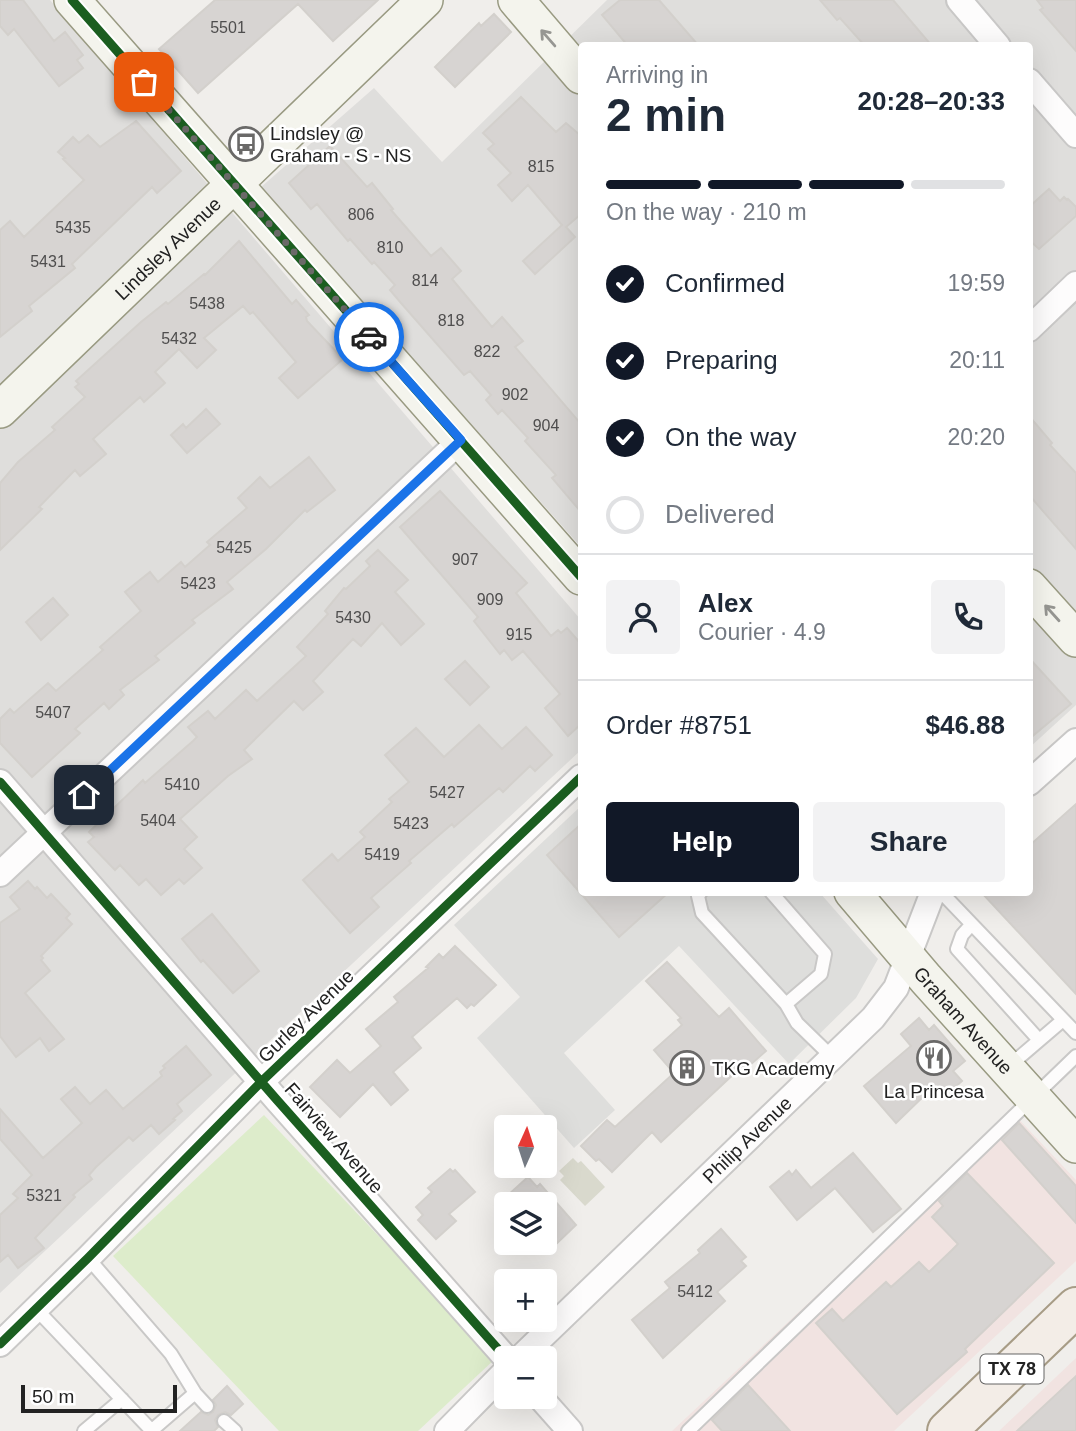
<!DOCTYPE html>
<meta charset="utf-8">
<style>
:root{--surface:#fff;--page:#f2f2f3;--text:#1f2937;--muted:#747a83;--line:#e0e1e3;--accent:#111827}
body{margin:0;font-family:Arial,sans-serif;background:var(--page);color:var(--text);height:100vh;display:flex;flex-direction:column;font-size:26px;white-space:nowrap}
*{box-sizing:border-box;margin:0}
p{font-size:23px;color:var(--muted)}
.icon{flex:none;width:38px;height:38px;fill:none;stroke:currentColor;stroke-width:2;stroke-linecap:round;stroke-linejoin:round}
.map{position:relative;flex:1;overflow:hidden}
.side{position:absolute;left:578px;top:42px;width:455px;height:854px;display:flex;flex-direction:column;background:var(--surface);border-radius:7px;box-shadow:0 7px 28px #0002}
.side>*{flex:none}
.needle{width:46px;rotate:3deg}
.fabs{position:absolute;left:494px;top:1115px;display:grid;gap:14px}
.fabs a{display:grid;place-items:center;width:63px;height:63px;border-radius:7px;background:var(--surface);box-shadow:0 7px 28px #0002;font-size:35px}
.scale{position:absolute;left:21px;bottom:18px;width:156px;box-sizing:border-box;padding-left:7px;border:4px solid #222;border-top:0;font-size:19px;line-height:24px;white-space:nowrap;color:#222;-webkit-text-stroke:5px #fff;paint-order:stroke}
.pin{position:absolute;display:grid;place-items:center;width:60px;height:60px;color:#fff;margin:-30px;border-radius:14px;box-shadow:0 4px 10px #0006}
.courier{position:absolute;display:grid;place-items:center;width:70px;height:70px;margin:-35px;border:5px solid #1a73e8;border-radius:50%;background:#fff;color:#222;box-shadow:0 2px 9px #0007}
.headline em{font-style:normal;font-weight:600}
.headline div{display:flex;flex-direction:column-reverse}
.headline{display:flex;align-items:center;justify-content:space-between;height:119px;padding:0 28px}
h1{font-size:46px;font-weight:600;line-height:52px}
.bar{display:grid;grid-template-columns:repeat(4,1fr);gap:10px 7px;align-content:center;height:84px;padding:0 28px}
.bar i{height:9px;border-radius:5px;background:var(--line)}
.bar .selected{background:var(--accent)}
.bar p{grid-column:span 4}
.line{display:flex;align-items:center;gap:18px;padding:0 28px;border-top:2px solid var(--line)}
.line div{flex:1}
.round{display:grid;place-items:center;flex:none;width:74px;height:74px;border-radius:7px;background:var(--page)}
ol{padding:0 28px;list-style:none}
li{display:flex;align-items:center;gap:21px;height:77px}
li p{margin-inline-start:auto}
li .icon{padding:7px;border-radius:50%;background:var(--accent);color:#fff;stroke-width:4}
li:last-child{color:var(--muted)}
li i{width:38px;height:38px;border:4px solid var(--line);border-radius:50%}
.primary-button{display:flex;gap:14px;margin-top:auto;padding:14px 28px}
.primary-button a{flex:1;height:80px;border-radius:7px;background:var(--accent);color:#fff;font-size:28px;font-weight:600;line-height:80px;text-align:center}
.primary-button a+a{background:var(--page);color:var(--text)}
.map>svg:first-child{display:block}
.residential{fill:#dfdedc}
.commercial{fill:#f1e3e1}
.religious{fill:#dededc}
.construction{fill:#d9d9cd}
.grass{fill:#ddeccb}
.building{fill:#d7d4d2;stroke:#d3d0cc;stroke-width:2}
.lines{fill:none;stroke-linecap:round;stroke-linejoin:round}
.lane-casing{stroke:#c9c8c7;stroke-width:16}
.street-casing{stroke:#c9c8c7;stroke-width:28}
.secondary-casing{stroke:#999a82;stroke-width:38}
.primary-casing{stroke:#a79c86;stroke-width:42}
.lane{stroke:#fdfcfc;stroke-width:12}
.street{stroke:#fdfcfc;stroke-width:24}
.secondary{stroke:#f4f4ed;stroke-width:35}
.primary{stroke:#f3ede7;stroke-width:38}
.cycleway-casing{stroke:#fff;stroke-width:13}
.cycleway{stroke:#1b5e20;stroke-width:9}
.oneway{stroke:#969692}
.done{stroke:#6a6968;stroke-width:7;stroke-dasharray:0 12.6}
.route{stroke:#1a73e8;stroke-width:9}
.labels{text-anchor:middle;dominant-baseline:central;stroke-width:5;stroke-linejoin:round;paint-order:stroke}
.number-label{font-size:16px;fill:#4f4e4e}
.shield{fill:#fff;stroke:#646464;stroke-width:2}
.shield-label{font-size:18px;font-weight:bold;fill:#222}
.poi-label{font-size:19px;fill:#222;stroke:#fff;text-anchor:start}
.street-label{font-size:19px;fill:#222;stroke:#fff}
</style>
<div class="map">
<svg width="1076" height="1431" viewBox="0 0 1076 1431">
<rect width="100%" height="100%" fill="#f0eeeb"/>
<path class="residential" d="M0 0H50L581 620V750L0 1293Z
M607 0H1076V705L1029 748V46H581V547L260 188 374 88 442 162Z"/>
<path class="commercial" d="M1012 1112 1076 1180V1261L894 1431H672Z
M1076 1358V1431H999Z"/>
<path class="religious" d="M581 806V892L820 893 878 959 856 998 789 1064 679 946 564 1053 615 1110 574 1148 477 1038 520 997 454 925Z"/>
<path class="construction" d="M573 1158 578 1163 581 1161 605 1187 585 1206 560 1180 564 1176 559 1171Z"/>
<path class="grass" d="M264 1115 495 1359 418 1431H279L113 1256Z"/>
<path class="building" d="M0 0H23L54 41 65 32 83 55 77 60 83 68 59 86 14 29 8 35 0 26Z
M215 0H378L333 41 298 4 198 93 159 49Z
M620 0H659L699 46H628L602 15Z
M820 0H893L932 46H865L840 18 837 20Z
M1037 0H1076V51L1040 10 1043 8Z
M494 14 511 32 455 87 435 67 479 23 481 26Z
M521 97 556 132 566 123 581 136V214L566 227 575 237 535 274 523 261 562 225 528 185 512 201 498 185 511 173 488 149 494 144 483 133Z
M136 121 181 171 157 193 152 187 72 264 75 268 29 306 32 311 0 337V230L10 221 24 237 84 180 63 159 65 158 58 152 73 137 79 143 88 135 100 147Z
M330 146 367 187 372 183 393 209 391 210 431 256 441 248 461 271 452 279 492 327 502 317 523 341 515 347 581 424V512L552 478 556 475 525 441 528 438 502 410 498 414 486 400 491 395 470 371 464 375 401 303 390 290 395 285 374 262 372 264 350 239 348 241 317 204 311 209 289 183Z
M1049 189 1060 201 1064 197 1067 200 1068 199 1076 207V216L1039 249 1029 240V207Z
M239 241 292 304 296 300 309 315 306 317 307 321 343 359 298 398 279 378 296 362 253 312 250 314 243 306 204 338 216 350 197 368 179 349 155 372 165 383 144 402 140 397 93 439 106 454 80 476 75 470 39 507 42 509 0 550V483L18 462 55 430 52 427 85 397 75 387 79 384 76 381 141 322 166 302 168 304 204 274 205 275Z
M206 409 220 424 187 453 171 435 183 424 186 428Z
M1029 416 1052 443 1050 445 1076 473V549L1029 495Z
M309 457 335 490 307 512 305 510 266 549 227 582 233 589 192 620 195 623 155 656 159 660 120 690 124 695 109 709 104 703 75 729 80 733 32 777 0 743V719L10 709 14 713 48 683 56 691 103 650 100 647 141 611 125 592 150 572 158 582 181 562 185 567 210 545 207 542 247 508 238 498 260 477 270 488Z
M440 491 527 583 516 593 551 636 558 630 561 633 567 628 581 644V724L568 736 545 708 560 694 523 651 512 660 504 650 500 654 474 621 478 617 400 527Z
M378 550 408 580 395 592 424 624 401 645 382 623 361 646 353 639 313 681 323 692 303 710 294 701 244 750 252 759 228 776 180 819 197 837 184 849 202 868 184 884 179 879 161 895 146 879 139 885 120 865 115 870 88 842 94 837 89 832 143 780 145 783 193 741 197 737 188 727 208 711 215 719 246 690 257 701 306 656 297 647 328 614 325 611 344 588 346 589 370 566 366 561Z
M53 598 68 615 41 640 26 622Z
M1029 658 1071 704 1029 739Z
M465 661 489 687 470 705 445 679Z
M479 725 502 749 526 727 552 755 535 771 530 766 503 792 499 788 454 827 452 824 409 861 411 863 371 898 379 907 350 933 303 880 332 854 338 861 365 837 360 832 392 802 389 799 409 782 385 755 416 728 444 757Z
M1076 804V994L981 892H1029V846Z
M581 824V892H669L619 937 547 855Z
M28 881 35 889 37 887 47 898 51 894 70 914 66 918 72 924 41 956 43 958 41 960 50 971 25 993 64 1039 49 1051 40 1038 16 1057 0 1036V923L20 909 10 897Z
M212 914 259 971 233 993 203 960 201 962 182 939Z
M455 946 496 985 474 1006 471 1004 467 1008 457 998 412 1037 421 1048 393 1072 408 1090 391 1105 373 1084 340 1117 310 1087 337 1060 350 1073 381 1046 366 1029 398 1002 394 997 428 968 426 967 439 954 443 958Z
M667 962 719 1017 729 1008 766 1051 741 1073 738 1070 661 1142 652 1132 612 1172 599 1159 596 1161 581 1146 607 1120 615 1127 674 1073 654 1050 682 1025 678 1020 681 1018 646 981Z
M919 1018 929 1030 934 1025 965 1061 953 1071 962 1081 946 1095 939 1087 934 1091 932 1088 896 1123 864 1086 911 1046 901 1034Z
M186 1046 211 1075 177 1104 182 1111 173 1119 175 1120 159 1134 151 1125 133 1141 129 1137 96 1167 89 1175 92 1179 73 1195 75 1197 35 1238 44 1248 18 1268 8 1255 0 1262V1215L18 1198 13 1194 32 1175 0 1139V1109L43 1158 82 1123 61 1099 75 1087 90 1104 106 1090 123 1109 162 1076 160 1072 165 1068 163 1066Z
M1019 1123 1076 1186V1223L1002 1140Z
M853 1153 901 1209 873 1232 835 1188 797 1220 770 1187 789 1171 792 1175 796 1170 811 1188Z
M450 1169 453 1172 455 1170 475 1192 449 1214 456 1221 436 1239 418 1220 423 1215 416 1207 432 1192 428 1188Z
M967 1173 1054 1263 965 1349 967 1352 897 1414 816 1323 832 1309 843 1321 886 1282 891 1287 919 1262 929 1272 952 1250 958 1244 932 1217 943 1206 939 1201Z
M528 1177 537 1187 540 1184 576 1225 553 1247 544 1237V1204H498Z
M721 1229 746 1257 741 1261 746 1266 717 1292 725 1301 663 1358 632 1320 670 1288 665 1282 700 1253 698 1250Z
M1076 1376V1431H1017Z
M748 1385 790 1431H722L712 1420Z
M227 1386 243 1404 231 1415 225 1412 218 1415 215 1420 218 1427 214 1431H180L201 1412 208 1415 213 1412 216 1405 213 1400Z"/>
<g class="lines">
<g class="lane-casing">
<path id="lane" d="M701 892 698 896 702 913 786 1004
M771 892 825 954 821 974 786 1004 797 1023 833 1058
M941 892 1076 1033
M971 925 962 935 957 949 1039 1040
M1008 1067 1063 1020
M88 1258 171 1354 195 1393 207 1406
M36 1309 152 1431
M224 1421 235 1431
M84 1431 122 1399
M151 1431 195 1393
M688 1431 1076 1056"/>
</g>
<g class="street-casing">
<g id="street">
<path d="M959 0 998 46"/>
<path d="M1029 81 1076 135"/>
<path d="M1029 329 1076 284"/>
<path d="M0 782 277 1100 506 1358"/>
<path d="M1029 783 1076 741"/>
<path d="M0 874 461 440"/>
<path d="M0 1344 88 1258 261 1082 581 777"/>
<path id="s1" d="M520 1358 873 1018 896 988 933 892"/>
<path d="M539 1396 570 1431"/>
<path d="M447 1431 506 1371"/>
</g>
</g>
<g class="secondary-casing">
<g id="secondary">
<path d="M72 0 581 577"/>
<path d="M516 0 581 76"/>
<path id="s2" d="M0 410 425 0"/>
<path d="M1029 587 1076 639"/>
<path id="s3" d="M852 892 926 979 1076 1145"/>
</g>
</g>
<g class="primary-casing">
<path id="primary" d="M947 1431 1076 1307"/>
</g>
<use href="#lane" class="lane"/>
<use href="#street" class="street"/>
<use href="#secondary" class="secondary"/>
<use href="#primary" class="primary"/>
<g class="cycleway-casing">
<path id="cycleway" d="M72 0 581 577
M0 782 277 1100 506 1358
M0 1344 88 1258 261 1082 581 777"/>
</g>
<use href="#cycleway" class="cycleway"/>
</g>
<defs><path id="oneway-shaft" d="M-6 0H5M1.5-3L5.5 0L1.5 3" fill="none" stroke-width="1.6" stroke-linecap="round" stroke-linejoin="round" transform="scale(1.75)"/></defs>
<g class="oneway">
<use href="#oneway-shaft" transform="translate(548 38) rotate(-131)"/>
<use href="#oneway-shaft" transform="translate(1052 613) rotate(-132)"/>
</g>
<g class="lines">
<path class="done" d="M144 82 369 337"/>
<path class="route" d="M84 795 461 440 369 337"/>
</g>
<defs>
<g id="bus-ring" transform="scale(1.75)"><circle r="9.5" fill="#fff" stroke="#6a6968" stroke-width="1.5"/><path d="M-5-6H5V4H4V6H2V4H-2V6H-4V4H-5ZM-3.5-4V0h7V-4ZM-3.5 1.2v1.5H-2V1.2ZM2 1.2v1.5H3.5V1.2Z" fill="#6a6968"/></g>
<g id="restaurant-ring" transform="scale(1.75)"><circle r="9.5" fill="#fff" stroke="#6a6968" stroke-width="1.5"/><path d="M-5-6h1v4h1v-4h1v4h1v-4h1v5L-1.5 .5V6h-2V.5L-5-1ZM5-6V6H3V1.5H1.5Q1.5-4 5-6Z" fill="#6a6968"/></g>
<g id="building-ring" transform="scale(1.75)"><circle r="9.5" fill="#fff" stroke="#6a6968" stroke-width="1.5"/><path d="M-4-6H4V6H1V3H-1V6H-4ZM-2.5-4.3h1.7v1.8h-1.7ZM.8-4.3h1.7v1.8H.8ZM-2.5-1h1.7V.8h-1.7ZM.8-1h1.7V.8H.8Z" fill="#6a6968"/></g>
</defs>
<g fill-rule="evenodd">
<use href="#bus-ring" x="246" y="144"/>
<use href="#restaurant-ring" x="934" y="1058"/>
<use href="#building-ring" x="687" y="1068"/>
</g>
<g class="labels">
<g class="number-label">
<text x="228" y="27">5501</text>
<text x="541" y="166">815</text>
<text x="361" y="214">806</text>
<text x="73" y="227">5435</text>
<text x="390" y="247">810</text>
<text x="48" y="261">5431</text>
<text x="425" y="280">814</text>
<text x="207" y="303">5438</text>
<text x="451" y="320">818</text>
<text x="179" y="338">5432</text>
<text x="487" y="351">822</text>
<text x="515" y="394">902</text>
<text x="546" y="425">904</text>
<text x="234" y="547">5425</text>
<text x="465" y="559">907</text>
<text x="198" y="583">5423</text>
<text x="490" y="599">909</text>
<text x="353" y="617">5430</text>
<text x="519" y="634">915</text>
<text x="53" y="712">5407</text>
<text x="182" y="784">5410</text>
<text x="447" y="792">5427</text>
<text x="158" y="820">5404</text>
<text x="411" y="823">5423</text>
<text x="382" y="854">5419</text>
<text x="44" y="1195">5321</text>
<text x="695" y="1291">5412</text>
</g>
<rect class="shield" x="980.5" y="1354.5" width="63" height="29" rx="5"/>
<g class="shield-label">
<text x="1012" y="1369">TX 78</text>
</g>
<g class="poi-label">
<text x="270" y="133">Lindsley @<tspan x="270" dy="22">Graham - S - NS</tspan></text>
<text x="712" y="1068">TKG Academy</text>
<text x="934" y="1091" text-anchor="middle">La Princesa</text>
</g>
<g class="street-label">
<text stroke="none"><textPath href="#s2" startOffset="233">Lindsley Avenue</textPath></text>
<text transform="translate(306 1016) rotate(-44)">Gurley Avenue</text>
<text stroke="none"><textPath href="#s3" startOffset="170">Graham Avenue</textPath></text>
<text transform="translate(334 1138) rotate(49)">Fairview Avenue</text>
<text stroke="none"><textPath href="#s1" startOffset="315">Philip Avenue</textPath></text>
</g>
</g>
</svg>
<div class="fabs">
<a><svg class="needle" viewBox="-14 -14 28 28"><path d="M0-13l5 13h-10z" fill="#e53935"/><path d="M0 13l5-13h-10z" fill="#747a83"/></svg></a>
<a><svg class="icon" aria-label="layers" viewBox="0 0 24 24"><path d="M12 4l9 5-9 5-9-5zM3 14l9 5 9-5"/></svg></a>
<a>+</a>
<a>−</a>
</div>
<div class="scale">50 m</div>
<div class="pin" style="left:144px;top:82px;background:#ea580c"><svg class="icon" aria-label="bag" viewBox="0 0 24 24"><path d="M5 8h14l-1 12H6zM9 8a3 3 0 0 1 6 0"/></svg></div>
<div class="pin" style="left:84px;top:795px;background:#1f2937"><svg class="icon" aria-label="home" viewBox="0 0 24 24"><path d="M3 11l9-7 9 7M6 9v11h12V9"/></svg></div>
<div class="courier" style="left:369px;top:337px"><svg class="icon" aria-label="car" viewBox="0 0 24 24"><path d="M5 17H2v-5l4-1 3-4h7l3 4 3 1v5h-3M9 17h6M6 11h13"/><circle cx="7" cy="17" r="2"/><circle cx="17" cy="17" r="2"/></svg></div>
<section class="side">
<div class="headline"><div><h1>2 min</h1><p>Arriving in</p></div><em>20:28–20:33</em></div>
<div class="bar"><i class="selected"></i><i class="selected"></i><i class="selected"></i><i></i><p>On the way · 210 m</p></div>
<ol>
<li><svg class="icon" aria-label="check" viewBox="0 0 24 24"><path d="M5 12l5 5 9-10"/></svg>Confirmed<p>19:59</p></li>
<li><svg class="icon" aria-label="check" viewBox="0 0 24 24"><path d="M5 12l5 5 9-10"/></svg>Preparing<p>20:11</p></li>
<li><svg class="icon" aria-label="check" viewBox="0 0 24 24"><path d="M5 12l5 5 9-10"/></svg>On the way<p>20:20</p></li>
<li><i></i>Delivered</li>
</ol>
<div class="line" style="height:126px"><a class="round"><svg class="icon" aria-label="person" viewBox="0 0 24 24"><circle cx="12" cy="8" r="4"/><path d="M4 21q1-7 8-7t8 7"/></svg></a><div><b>Alex</b><p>Courier · 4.9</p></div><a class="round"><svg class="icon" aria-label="phone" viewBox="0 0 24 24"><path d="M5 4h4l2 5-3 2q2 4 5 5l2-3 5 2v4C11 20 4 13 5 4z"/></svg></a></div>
<div class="line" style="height:91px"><div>Order #8751</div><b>$46.88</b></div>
<div class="primary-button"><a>Help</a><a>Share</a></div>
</section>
</div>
